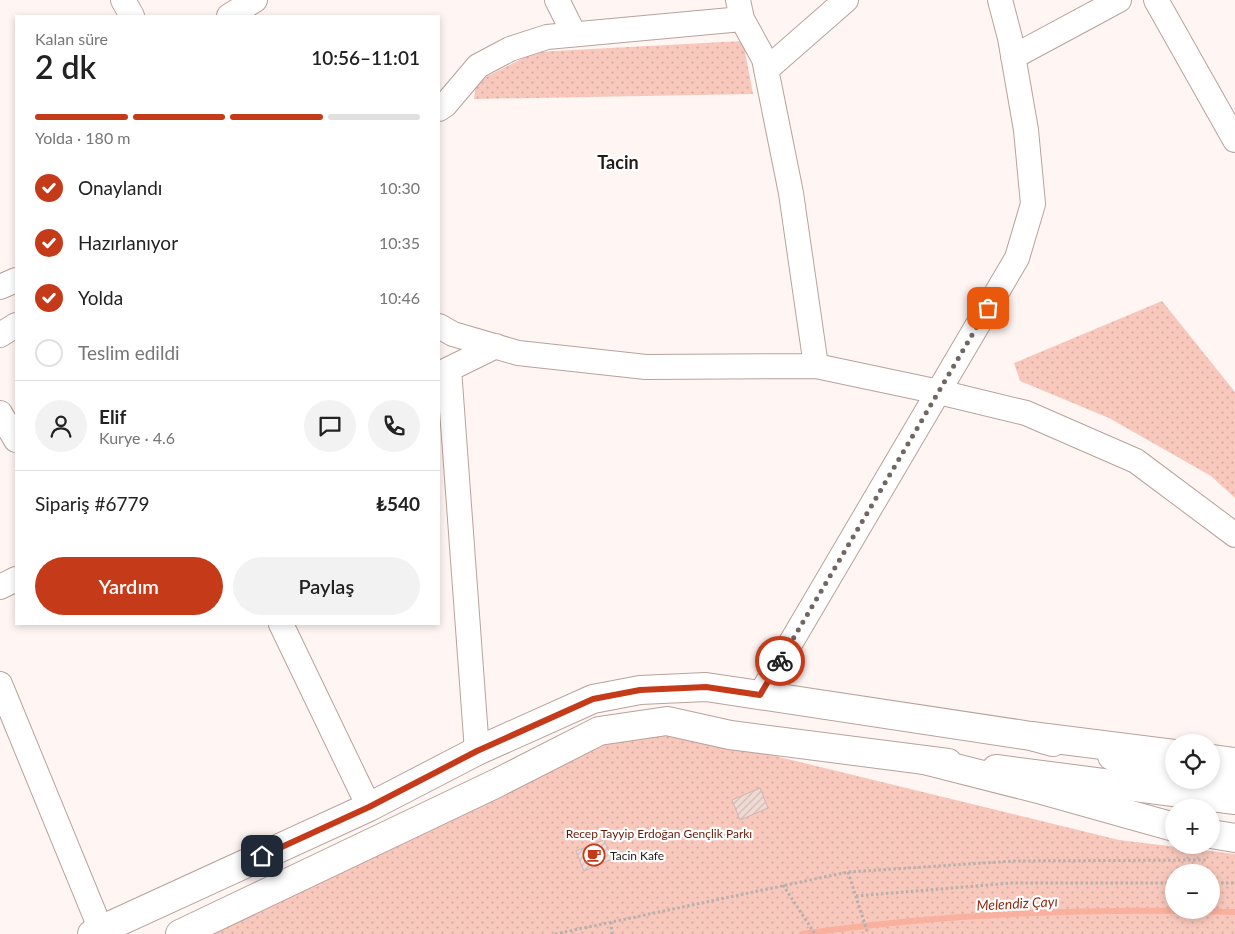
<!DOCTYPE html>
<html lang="tr">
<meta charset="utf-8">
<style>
:root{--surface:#fff;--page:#f2f2f2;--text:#222;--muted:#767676;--line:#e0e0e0;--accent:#c53b1a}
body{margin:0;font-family:Lato,sans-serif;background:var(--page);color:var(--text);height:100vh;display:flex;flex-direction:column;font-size:19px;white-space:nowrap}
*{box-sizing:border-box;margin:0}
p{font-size:16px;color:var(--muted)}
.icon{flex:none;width:28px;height:28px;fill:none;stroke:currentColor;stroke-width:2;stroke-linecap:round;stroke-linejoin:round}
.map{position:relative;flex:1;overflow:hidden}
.panel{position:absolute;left:15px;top:15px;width:425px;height:610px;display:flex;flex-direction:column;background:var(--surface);border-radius:0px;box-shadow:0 2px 8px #0003}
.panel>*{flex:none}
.fabs{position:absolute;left:1165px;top:734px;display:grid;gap:10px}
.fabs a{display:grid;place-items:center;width:55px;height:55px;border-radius:50%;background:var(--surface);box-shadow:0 2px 8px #0003;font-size:25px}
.pin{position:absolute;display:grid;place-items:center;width:42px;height:42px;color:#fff;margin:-21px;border-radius:10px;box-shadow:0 2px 8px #0006}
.courier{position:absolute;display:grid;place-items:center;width:50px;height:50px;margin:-25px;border:4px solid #c53b1a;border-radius:50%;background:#fff;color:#222;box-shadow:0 1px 6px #0007}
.overview em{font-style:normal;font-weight:600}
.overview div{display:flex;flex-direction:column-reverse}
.overview{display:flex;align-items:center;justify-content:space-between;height:85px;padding:0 20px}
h1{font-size:32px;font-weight:600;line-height:38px}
.bar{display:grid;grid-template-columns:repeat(4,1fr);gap:8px 5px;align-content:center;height:60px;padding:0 20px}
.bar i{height:6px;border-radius:4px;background:var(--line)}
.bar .active{background:var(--accent)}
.bar p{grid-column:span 4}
.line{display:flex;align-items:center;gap:12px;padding:0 20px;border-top:1px solid var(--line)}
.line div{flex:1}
.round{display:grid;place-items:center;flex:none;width:52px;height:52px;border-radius:26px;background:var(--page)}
ol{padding:0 20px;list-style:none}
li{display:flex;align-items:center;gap:15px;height:55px}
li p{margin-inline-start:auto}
li .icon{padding:5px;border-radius:50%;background:var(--accent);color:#fff;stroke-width:4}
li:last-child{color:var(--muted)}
li i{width:28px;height:28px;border:2px solid var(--line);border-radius:50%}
.cta{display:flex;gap:10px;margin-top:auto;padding:10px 20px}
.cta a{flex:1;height:58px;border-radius:30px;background:var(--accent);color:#fff;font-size:20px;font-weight:600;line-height:58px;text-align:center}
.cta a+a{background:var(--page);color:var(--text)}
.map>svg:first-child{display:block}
.park{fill:url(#park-dots);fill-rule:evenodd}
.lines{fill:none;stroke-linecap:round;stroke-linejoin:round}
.stream{stroke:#f9b09e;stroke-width:6}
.building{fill:url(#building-hatch);stroke:#cdb6b1}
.minor-casing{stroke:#b8a29c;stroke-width:26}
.major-casing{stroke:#b8a29c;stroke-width:30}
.highway-casing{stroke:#b8a29c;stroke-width:30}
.path{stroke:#b9b0ae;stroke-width:3;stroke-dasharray:2.5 2.5;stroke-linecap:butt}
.minor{stroke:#fff;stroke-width:24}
.major{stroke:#fff;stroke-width:28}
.highway{stroke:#fff;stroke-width:28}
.done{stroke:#706765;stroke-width:5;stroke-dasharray:0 9}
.route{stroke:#c53b1a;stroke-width:6}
.labels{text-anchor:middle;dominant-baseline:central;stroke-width:4.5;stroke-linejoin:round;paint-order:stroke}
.park-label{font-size:12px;fill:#671907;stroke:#fff}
.poi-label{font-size:12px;fill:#231b19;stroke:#fff;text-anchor:start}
.water-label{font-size:14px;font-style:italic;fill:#922b13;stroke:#fff}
.district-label{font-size:18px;font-weight:bold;fill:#231b19;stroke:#fff}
</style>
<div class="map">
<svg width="1235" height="934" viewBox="0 0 1235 934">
<defs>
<pattern id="park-dots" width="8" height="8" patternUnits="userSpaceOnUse" patternTransform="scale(1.25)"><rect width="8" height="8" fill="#f8c8bc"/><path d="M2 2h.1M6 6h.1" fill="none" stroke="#d4aba1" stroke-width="1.8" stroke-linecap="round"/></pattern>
<pattern id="building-hatch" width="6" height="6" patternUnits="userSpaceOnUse" patternTransform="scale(1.25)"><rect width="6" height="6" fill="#f2dad4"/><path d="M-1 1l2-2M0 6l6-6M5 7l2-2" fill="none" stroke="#cfbab5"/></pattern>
</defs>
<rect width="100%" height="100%" fill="#fff5f3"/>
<path class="park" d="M743 41 753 94 474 99 476 82 535 52Z
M1162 301 1235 392V498L1211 476 1109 418 1020 381 1014 363Z
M673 731 1119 840 1235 854V934H205L523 779 627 734ZM1174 872H1211V910H1174Z"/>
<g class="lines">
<path class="stream" d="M802 934C944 913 1091 908 1235 912"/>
</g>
<path class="building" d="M760 788 768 808 740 820 732 800Z
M604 840 612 859 584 871 576 851Z"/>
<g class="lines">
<g class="minor-casing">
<path id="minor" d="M123 0 132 16
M557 0 574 34
M738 0 742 19 764 59 791 193 816 366
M1156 0 1235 140
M229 16 255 0
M1013 57 1119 0
M766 70 846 0
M439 109 445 105 478 66 510 49 547 37 742 19
M0 287 16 280
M439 326 453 334 518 353 646 367 816 366 939 392 1026 413 1136 461 1235 535
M0 335 16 325
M449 369 477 751
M439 374 496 346
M0 413 16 440
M0 587 16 579
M281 624 369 807
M0 684 101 930
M760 695 1017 258 1033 204 1026 130 1010 38 1000 0"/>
</g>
<g class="major-casing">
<path id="major" d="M1112 756 1174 770
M996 769 1235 800
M1211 776 1235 779
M92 934 369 807 477 751 593 699 640 690 706 687 1031 736 1053 742
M180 934 497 783 599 731 667 721 730 735 948 763"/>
</g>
<g class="highway-casing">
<path id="highway" d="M1031 736 1174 754
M1211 759 1235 762
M924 760 1042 790 1174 827
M1211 834 1235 838"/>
</g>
<path class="path" d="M848 872 868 934
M1211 883H1235
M783 885 815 934
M856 896 1012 883H1174
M611 922 612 934
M555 934 848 872 1014 861 1207 860"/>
<use href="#minor" class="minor"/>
<use href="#major" class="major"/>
<use href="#highway" class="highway"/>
</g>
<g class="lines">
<path class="done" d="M780 661 988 308"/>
<path class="route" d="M262 856 369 807 477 751 593 699 640 690 706 687 760 695 780 661"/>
</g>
<defs>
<g id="cafe-ring" transform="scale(1.125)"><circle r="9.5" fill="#fff" stroke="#c53b1a" stroke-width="1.5"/><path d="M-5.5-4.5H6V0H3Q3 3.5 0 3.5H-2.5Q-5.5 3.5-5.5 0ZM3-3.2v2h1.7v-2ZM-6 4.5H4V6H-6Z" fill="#c53b1a"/></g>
</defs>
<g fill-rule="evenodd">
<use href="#cafe-ring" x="594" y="855"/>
</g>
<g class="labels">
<g class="park-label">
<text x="659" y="833">Recep Tayyip Erdoğan Gençlik Parkı</text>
</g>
<g class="poi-label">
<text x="610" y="855">Tacin Kafe</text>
</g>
<g class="water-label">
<text transform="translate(1017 903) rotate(-3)">Melendiz Çayı</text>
</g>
<g class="district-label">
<text x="618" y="162">Tacin</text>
</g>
</g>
</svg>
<div class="fabs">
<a><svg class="icon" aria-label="locate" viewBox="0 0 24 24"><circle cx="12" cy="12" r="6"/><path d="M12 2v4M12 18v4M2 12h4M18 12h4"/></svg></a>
<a>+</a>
<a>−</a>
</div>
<div class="pin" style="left:988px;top:308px;background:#ea580c"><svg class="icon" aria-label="bag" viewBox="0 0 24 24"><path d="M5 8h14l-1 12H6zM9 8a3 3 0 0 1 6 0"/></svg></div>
<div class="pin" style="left:262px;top:856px;background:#1f2937"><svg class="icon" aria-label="home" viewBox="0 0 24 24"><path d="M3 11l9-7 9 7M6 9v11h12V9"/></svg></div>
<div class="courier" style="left:780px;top:661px"><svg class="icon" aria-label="bike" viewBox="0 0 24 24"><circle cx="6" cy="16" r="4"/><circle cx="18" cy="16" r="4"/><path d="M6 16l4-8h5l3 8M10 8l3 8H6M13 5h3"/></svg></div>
<section class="panel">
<div class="overview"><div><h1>2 dk</h1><p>Kalan süre</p></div><em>10:56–11:01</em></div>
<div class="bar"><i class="active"></i><i class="active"></i><i class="active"></i><i></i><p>Yolda · 180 m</p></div>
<ol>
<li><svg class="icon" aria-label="check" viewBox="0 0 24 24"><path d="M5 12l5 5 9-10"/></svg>Onaylandı<p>10:30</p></li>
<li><svg class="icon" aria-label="check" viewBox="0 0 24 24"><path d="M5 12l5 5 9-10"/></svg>Hazırlanıyor<p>10:35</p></li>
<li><svg class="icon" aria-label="check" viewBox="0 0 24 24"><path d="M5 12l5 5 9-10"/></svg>Yolda<p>10:46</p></li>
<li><i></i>Teslim edildi</li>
</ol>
<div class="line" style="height:90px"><a class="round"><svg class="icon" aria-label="person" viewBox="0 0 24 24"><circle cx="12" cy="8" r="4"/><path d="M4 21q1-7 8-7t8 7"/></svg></a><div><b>Elif</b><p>Kurye · 4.6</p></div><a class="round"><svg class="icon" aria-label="chat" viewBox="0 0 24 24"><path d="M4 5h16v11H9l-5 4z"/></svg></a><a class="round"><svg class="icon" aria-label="phone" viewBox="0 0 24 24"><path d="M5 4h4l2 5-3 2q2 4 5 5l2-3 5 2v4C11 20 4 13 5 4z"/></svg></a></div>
<div class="line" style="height:65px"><div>Sipariş #6779</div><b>₺540</b></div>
<div class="cta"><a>Yardım</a><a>Paylaş</a></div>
</section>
</div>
